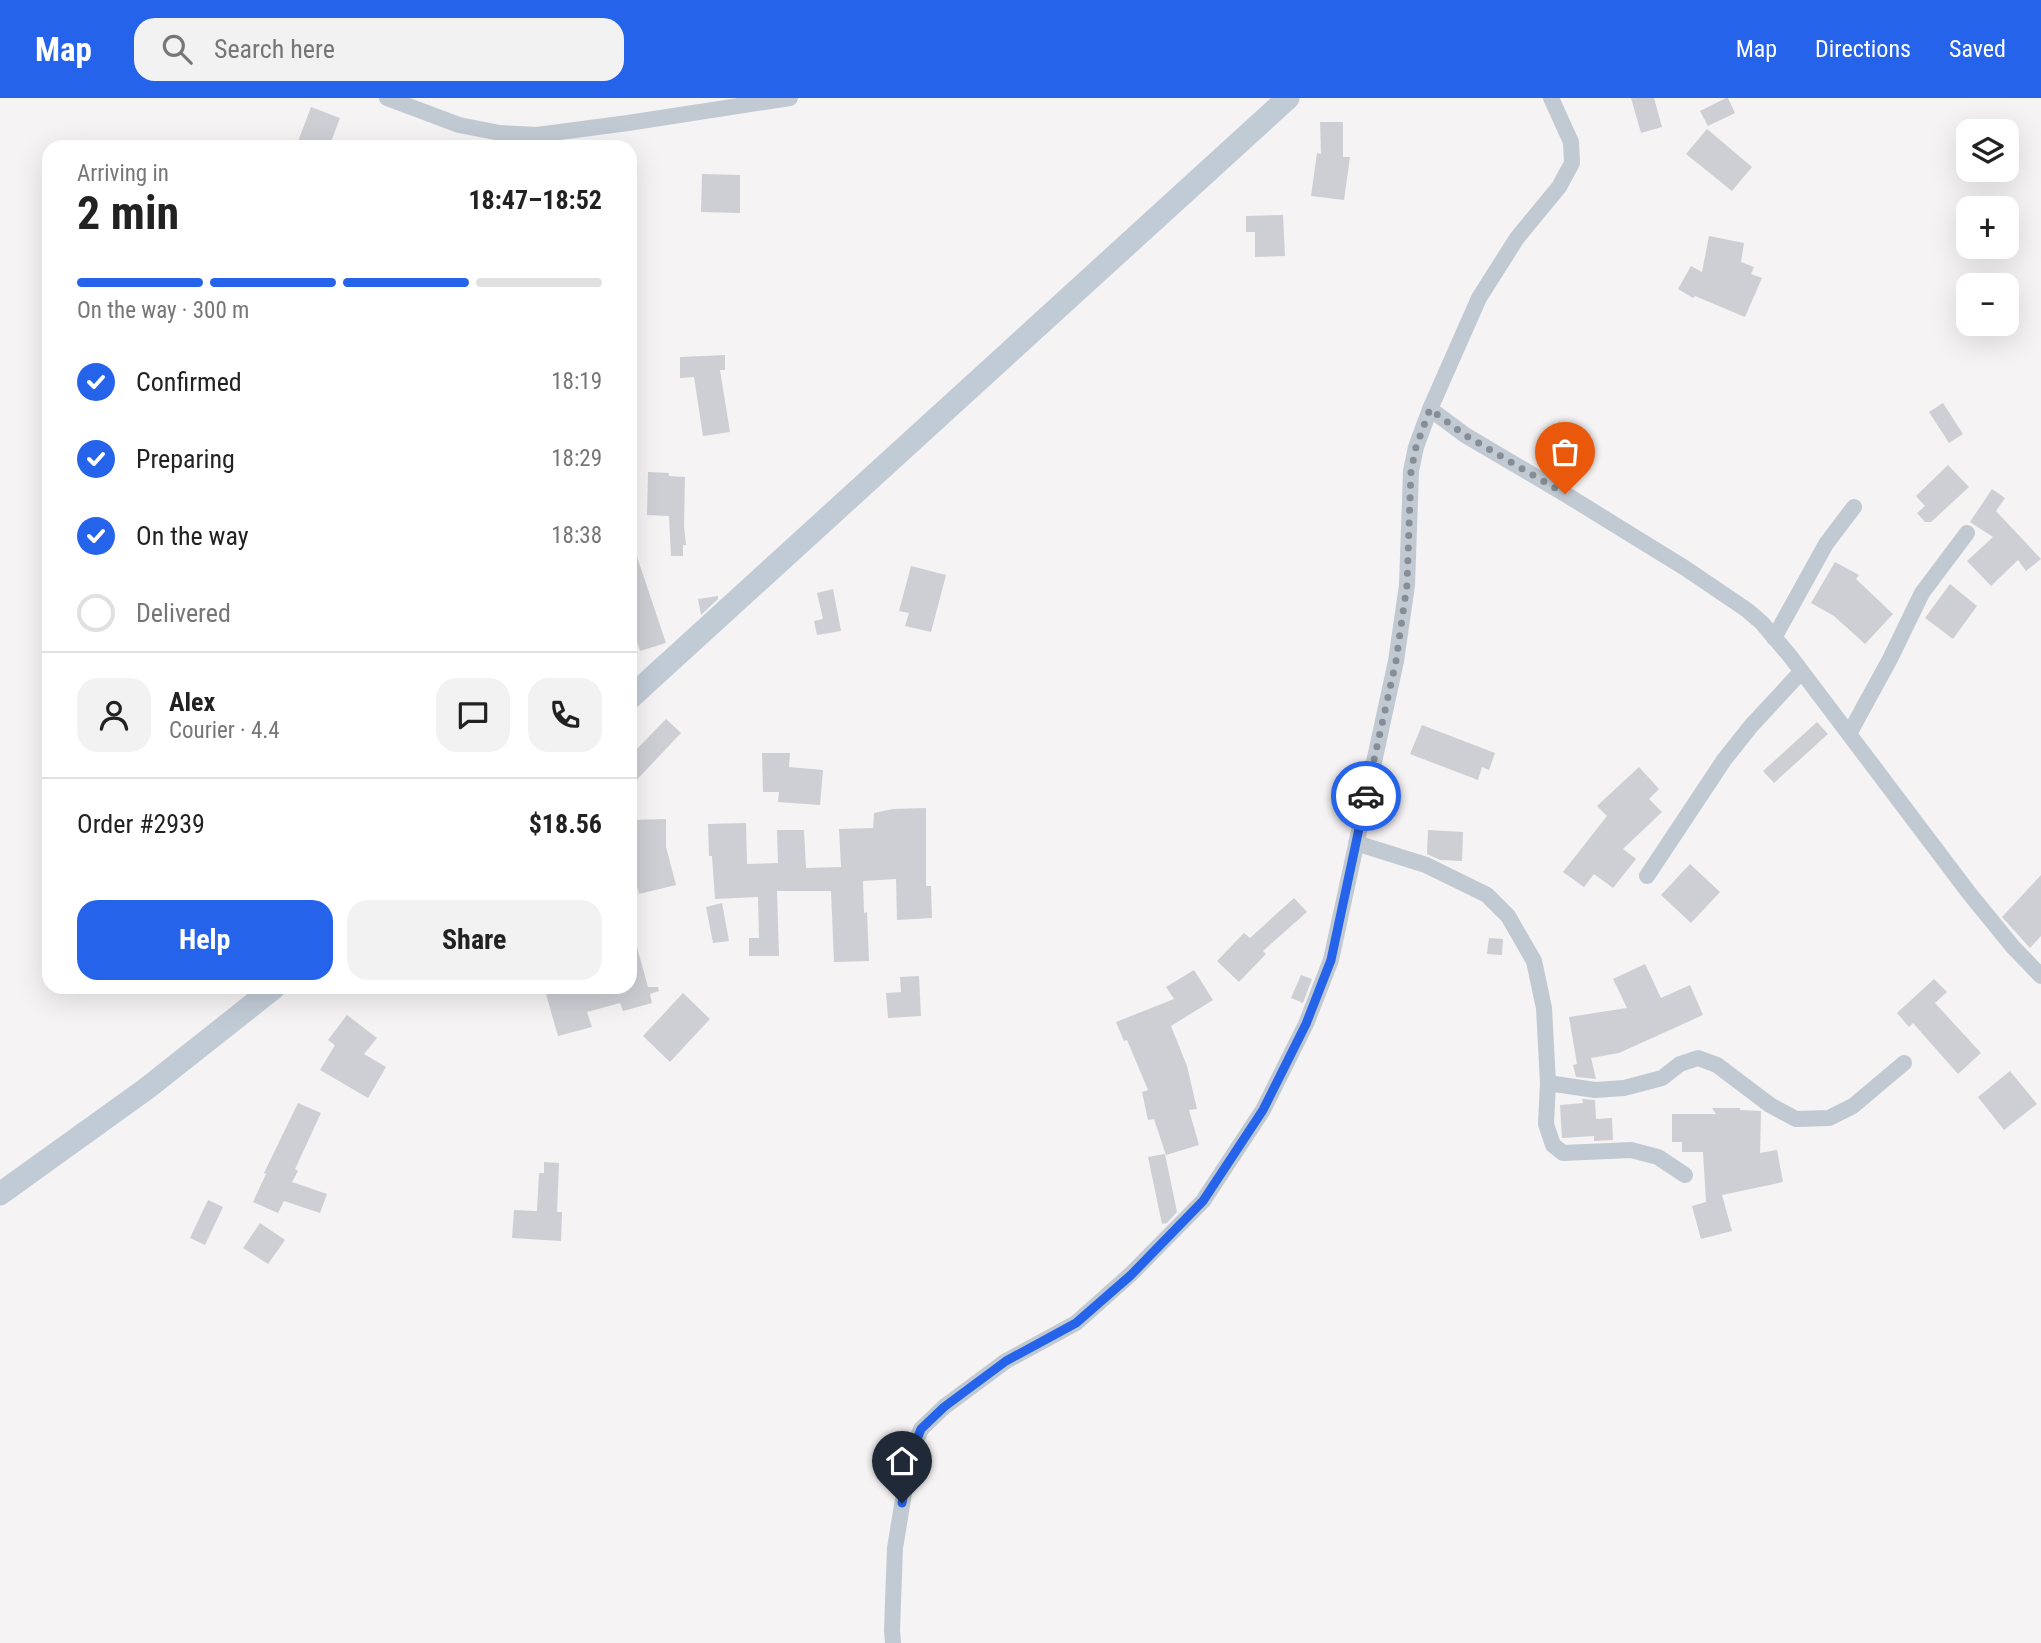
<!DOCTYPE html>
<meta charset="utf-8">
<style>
:root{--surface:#fff;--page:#f2f2f2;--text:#222;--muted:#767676;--line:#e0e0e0;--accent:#2563eb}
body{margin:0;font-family:"Roboto Condensed",sans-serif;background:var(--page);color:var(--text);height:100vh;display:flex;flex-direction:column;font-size:26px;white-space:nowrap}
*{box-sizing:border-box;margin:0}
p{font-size:23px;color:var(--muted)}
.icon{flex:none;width:38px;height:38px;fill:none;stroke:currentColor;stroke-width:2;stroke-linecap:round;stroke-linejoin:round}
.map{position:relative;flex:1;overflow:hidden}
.sheet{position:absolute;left:42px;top:42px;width:595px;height:854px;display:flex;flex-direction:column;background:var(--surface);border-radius:21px;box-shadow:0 7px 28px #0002}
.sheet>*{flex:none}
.tools{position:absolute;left:1956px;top:21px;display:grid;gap:14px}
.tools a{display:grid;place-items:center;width:63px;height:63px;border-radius:14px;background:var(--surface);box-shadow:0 7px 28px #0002;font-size:35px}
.pin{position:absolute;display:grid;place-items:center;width:60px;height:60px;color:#fff;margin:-72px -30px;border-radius:50% 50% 50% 0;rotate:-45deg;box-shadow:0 0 7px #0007}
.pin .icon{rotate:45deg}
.courier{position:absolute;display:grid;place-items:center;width:70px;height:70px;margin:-35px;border:5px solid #2563eb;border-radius:50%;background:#fff;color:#222;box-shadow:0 2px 9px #0007}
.overview em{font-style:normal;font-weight:700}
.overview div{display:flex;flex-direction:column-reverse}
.overview{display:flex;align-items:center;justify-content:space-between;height:119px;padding:0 35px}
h1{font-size:46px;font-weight:700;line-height:52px}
.bar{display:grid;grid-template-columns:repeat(4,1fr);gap:10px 7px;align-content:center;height:84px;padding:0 35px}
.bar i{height:9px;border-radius:5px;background:var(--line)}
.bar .on{background:var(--accent)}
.bar p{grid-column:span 4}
.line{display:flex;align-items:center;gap:18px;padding:0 35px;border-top:2px solid var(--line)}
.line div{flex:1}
.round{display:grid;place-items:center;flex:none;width:74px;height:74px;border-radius:21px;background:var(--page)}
ol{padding:0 35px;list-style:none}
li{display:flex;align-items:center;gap:21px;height:77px}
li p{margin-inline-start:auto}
li .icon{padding:7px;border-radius:50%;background:var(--accent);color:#fff;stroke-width:4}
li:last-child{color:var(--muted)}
li i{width:38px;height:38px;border:4px solid var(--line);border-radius:50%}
.primary-button{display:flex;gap:14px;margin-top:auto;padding:14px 35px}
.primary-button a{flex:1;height:80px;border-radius:21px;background:var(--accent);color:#fff;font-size:28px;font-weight:700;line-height:80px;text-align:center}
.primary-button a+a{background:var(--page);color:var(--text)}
header{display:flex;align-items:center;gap:42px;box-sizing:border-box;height:98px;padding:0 35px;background:var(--accent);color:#fff}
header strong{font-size:33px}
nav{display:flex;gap:38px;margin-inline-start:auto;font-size:24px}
.search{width:490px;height:63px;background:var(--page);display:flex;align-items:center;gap:18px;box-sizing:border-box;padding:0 24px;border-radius:21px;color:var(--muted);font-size:26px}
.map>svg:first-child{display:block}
.building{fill:#cdcfd5}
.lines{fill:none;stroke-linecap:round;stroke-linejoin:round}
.street{stroke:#c1cad2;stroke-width:16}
.secondary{stroke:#c1cbd6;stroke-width:23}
.done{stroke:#868d94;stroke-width:7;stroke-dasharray:0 12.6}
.route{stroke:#2563eb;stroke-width:9}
</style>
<header>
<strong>Map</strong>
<div class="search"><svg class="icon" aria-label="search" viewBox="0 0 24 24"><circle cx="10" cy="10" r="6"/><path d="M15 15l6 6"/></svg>Search here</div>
<nav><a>Map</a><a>Directions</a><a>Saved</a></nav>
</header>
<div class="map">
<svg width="2041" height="1545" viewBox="0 0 2041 1545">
<rect width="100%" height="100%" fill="#f5f3f3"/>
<path class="building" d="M1631 0H1654L1662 29 1641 35Z
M1726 0H1728L1735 15 1708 28 1700 13Z
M311 9 340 20 329 49H296Z
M1320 24H1343V59H1350L1344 102 1311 98 1317 55 1321 56Z
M1707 31 1752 69 1732 93 1686 56Z
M702 76 740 77V115L701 114Z
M1283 117 1285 158 1255 159V134H1246V118Z
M1709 138 1744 145 1741 164 1754 169 1751 176 1762 180 1745 219 1695 198 1693 200 1678 191 1691 168 1702 174Z
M725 257V272H720L730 334 703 338 694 279 680 280V259Z
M1943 305 1963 336 1949 345 1929 314Z
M1948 367 1969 389 1931 424H1925L1917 415 1925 408 1916 398Z
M648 374 669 375V378L685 379 684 428 686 447H683V458H671L669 418 647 417Z
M1992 391 2005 400 1996 413 2041 461 2026 473 2018 462 1991 488 1967 463 1993 439 1970 424Z
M633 447 666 545 640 553 630 523V448Z
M1835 464 1859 477 1856 481 1893 516 1865 546 1834 518 1811 505Z
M911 468 946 477 931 534 905 528 909 515 899 513Z
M1950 486 1977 508 1953 541 1925 520Z
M833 491 841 533 817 537 814 523 823 521 817 495Z
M718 498V501L701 517 698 501Z
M666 621 681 635 630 689V658Z
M1817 624 1828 636 1774 685 1763 673Z
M1422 627 1495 655 1489 672 1482 669 1478 682 1410 656Z
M762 655H790L789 669 823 672 820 707 778 704 779 694H763Z
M1639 669 1659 691 1649 701 1662 714 1623 751 1636 761 1613 790 1594 776 1584 789 1563 774 1607 718 1597 708Z
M926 710V788H931L932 820 897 822 896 781 863 783 864 815 867 814 869 863 834 864 831 793H777L779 858H749V840H759L758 799 715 801 712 758H709L708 726 746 725 747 766 778 765 777 732H804L806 770 841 769 839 731 873 730 874 715 893 711Z
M666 721V749L676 787 639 796 630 762V722Z
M1428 732 1463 734 1462 763 1440 762 1427 756Z
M1690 766 1720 794 1691 825 1661 797Z
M2041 777V838L2030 850 2002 819Z
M1294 800 1307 814 1263 853 1266 856 1239 884 1217 863 1244 835 1250 840Z
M722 805 729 843 713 845 706 809Z
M1489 840 1503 841 1502 857 1487 856Z
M635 842 648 889H658L659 893 650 896 652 905 623 913 620 905 587 914 592 929 558 938 546 896 570 889H630V843Z
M1645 866 1661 900 1690 887 1703 917 1619 955 1591 960 1596 981 1576 979 1573 967 1577 966 1569 919 1627 910 1613 881Z
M1194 872 1213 902 1171 928 1187 968 1197 1011 1189 1012 1199 1047 1166 1057 1154 1021 1148 1022 1142 994 1148 992 1127 942 1124 943 1116 924 1174 901 1166 889Z
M1301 877 1312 881 1303 905 1291 900Z
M919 878 921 918 888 920 886 895 901 894 900 879Z
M1934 881 1947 894 1935 905 1981 955 1958 976 1913 925 1909 929 1897 915Z
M683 895 710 921 670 964 643 938Z
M347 917 377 940 364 956 386 969 368 1000 320 972 335 947 328 942Z
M2010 973 2037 1006 2004 1032 1978 999Z
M1582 1001 1595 1002 1596 1021 1612 1020 1613 1042 1594 1043V1038L1562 1040 1560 1007 1583 1005Z
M298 1005 321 1015 295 1071 298 1073 292 1084 327 1096 320 1115 284 1103 278 1115 253 1104 266 1076 264 1075Z
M1712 1010H1740V1012L1761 1013 1760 1055 1777 1052 1783 1084 1722 1097 1732 1133 1701 1141 1692 1108 1706 1104 1703 1054H1682V1044H1672V1016H1716Z
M1165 1056 1177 1114 1167 1125 1162 1126 1148 1059Z
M544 1064 559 1065 557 1114H562L561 1143 512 1140 514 1112 537 1113 539 1075H544Z
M208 1102 223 1109 205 1147 190 1140Z
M260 1125 285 1142 268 1166 243 1150Z"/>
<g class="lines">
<path class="street" d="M387 0 459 27 500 35 537 37 628 25 790 0
M1551 0 1571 44 1572 65 1559 89 1517 140 1479 200 1430 311 1465 337 1565 396 1685 470 1747 512 1762 525 1790 558 1969 795 2013 849 2041 878
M1774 540 1826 446 1854 409
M1849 636 1890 561 1922 495 1967 435
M1356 745 1426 767 1487 797 1508 818 1534 863 1544 910 1548 985 1595 992 1624 990 1662 980 1680 966 1698 960 1717 967 1770 1007 1796 1021 1829 1020 1853 1008 1904 965
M1647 778 1724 662 1751 628 1801 574
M1548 985 1546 1026 1553 1047 1563 1055 1631 1052 1658 1059 1685 1077
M893 1545 892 1532 895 1450 910 1359 921 1331 944 1309 1006 1263 1076 1225 1131 1176 1203 1103 1263 1012 1306 926 1331 862 1396 563 1407 487 1411 373 1416 349 1430 311"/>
<path class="secondary" d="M630 600 1288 0
M0 1096 146 991 275 889"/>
</g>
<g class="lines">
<path class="done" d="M1366 698 1396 563 1407 487 1411 373 1416 349 1430 311 1465 337 1565 396"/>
<path class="route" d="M902 1405 910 1359 921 1331 944 1309 1006 1263 1076 1225 1131 1177 1203 1103 1263 1012 1306 926 1331 862 1366 698"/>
</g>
</svg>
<div class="tools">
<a><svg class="icon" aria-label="layers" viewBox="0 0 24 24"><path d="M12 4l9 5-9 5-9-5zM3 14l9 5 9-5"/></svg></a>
<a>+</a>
<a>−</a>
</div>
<div class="pin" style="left:1565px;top:396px;background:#ea580c"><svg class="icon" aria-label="bag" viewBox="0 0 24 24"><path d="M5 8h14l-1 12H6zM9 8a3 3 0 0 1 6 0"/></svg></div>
<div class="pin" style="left:902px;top:1405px;background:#1f2937"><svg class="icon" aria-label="home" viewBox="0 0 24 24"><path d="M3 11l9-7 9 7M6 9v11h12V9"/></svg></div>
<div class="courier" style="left:1366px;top:698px"><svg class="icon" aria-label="car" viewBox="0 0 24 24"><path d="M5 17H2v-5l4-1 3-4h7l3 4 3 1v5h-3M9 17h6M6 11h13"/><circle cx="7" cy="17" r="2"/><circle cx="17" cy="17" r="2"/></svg></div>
<section class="sheet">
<div class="overview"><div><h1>2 min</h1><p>Arriving in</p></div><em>18:47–18:52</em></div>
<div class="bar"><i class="on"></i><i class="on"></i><i class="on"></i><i></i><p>On the way · 300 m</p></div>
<ol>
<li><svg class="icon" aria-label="check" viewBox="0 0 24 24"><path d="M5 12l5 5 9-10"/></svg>Confirmed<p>18:19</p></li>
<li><svg class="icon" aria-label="check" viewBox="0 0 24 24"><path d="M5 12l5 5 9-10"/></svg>Preparing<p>18:29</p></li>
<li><svg class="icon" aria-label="check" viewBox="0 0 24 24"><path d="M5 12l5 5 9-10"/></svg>On the way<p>18:38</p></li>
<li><i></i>Delivered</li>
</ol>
<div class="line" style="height:126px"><a class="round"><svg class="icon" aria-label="person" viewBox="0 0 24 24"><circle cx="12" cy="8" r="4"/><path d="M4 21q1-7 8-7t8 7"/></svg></a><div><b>Alex</b><p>Courier · 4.4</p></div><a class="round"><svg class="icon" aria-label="chat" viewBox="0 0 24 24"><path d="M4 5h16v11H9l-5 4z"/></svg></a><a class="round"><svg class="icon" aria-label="phone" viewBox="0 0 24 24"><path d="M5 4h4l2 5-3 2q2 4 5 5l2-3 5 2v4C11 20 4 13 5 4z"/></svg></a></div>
<div class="line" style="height:91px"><div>Order #2939</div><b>$18.56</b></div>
<div class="primary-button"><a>Help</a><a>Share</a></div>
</section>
</div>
